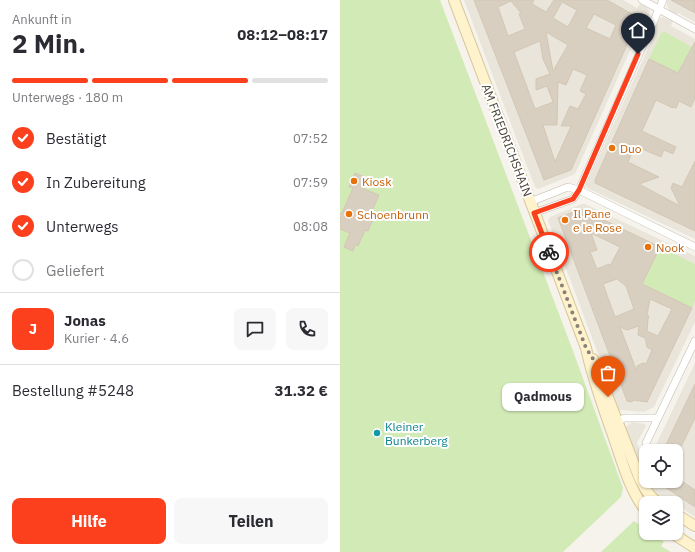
<!DOCTYPE html>
<html lang="de">
<meta charset="utf-8">
<style>
:root{--surface:#fff;--page:#f7f7f7;--text:#2b2b33;--muted:#7c7c81;--line:#e1e1e2;--accent:#fc3f1d}
body{margin:0;font-family:"IBM Plex Sans",sans-serif;background:var(--page);color:var(--text);height:100vh;display:flex;flex-direction:column;font-size:15px;white-space:nowrap}
*{box-sizing:border-box;margin:0}
p{font-size:13px;color:var(--muted)}
.icon{flex:none;width:22px;height:22px;fill:none;stroke:currentColor;stroke-width:2;stroke-linecap:round;stroke-linejoin:round}
.map{position:relative;flex:1;overflow:hidden}
.details{display:flex;flex-direction:column;background:var(--surface);width:340px}
.details>*{flex:none}
.fabs{position:absolute;left:299px;top:444px;display:grid;gap:8px}
.fabs a{display:grid;place-items:center;width:44px;height:44px;border-radius:8px;background:var(--surface);box-shadow:0 1px 3px #0004;font-size:20px}
.pin{position:absolute;display:grid;place-items:center;width:34px;height:34px;color:#fff;margin:-41px -17px;border-radius:50% 50% 50% 0;rotate:-45deg;box-shadow:0 0 4px #0007}
.pin .icon{rotate:45deg}
.courier{position:absolute;display:grid;place-items:center;width:40px;height:40px;margin:-20px;border:3px solid #fc3f1d;border-radius:50%;background:#fff;color:#222;box-shadow:0 1px 5px #0007}
.bubble{position:absolute;height:28px;border-radius:8px;background:var(--surface);box-shadow:0 1px 3px #0004;font-size:13px;font-weight:700;line-height:28px;text-align:center}
.headline em{font-style:normal;font-weight:700}
.headline div{display:flex;flex-direction:column-reverse}
.headline{display:flex;align-items:center;justify-content:space-between;height:68px;padding:0 12px}
h1{font-size:26px;font-weight:700;line-height:30px}
.bar{display:grid;grid-template-columns:repeat(4,1fr);gap:6px 4px;align-content:center;height:48px;padding:0 12px}
.bar i{height:5px;border-radius:3px;background:var(--line)}
.bar .on{background:var(--accent)}
.bar p{grid-column:span 4}
.line{display:flex;align-items:center;gap:10px;padding:0 12px;border-top:1px solid var(--line)}
.line div{flex:1}
.round{display:grid;place-items:center;flex:none;width:42px;height:42px;border-radius:8px;background:var(--page)}
ol{padding:0 12px;list-style:none}
li{display:flex;align-items:center;gap:12px;height:44px}
li p{margin-inline-start:auto}
li .icon{padding:4px;border-radius:50%;background:var(--accent);color:#fff;stroke-width:4}
li:last-child{color:var(--muted)}
li i{width:22px;height:22px;border:2px solid var(--line);border-radius:50%}
.primary-button{display:flex;gap:8px;margin-top:auto;padding:8px 12px}
.primary-button a{flex:1;height:46px;border-radius:8px;background:var(--accent);color:#fff;font-size:16px;font-weight:700;line-height:46px;text-align:center}
.primary-button a+a{background:var(--page);color:var(--text)}
main{display:flex;flex:1;min-height:0}
.map>svg:first-child{display:block}
.residential{fill:#eae5da}
.green{fill:#d2eab5}
.building{fill:#d8cfc1;stroke:#d3c7b4;fill-rule:evenodd}
.lines{fill:none;stroke-linecap:round;stroke-linejoin:round}
.street-casing{stroke:#c2bbae;stroke-width:8}
.secondary-casing{stroke:#d6c79b;stroke-width:12}
.street{stroke:#fff;stroke-width:7}
.secondary{stroke:#fff3cd;stroke-width:10}
.done{stroke:#878178;stroke-width:4;stroke-dasharray:0 7.2}
.route{stroke:#fc3f1d;stroke-width:5}
.food-dot{fill:#e8710a;stroke:#fff;stroke-width:1.5}
.culture-dot{fill:#0f9aa8;stroke:#fff;stroke-width:1.5}
.labels{text-anchor:middle;dominant-baseline:central;stroke-width:4;stroke-linejoin:round;paint-order:stroke}
.street-label{font-size:12px;fill:#4b4439;stroke:#fff}
.food-label{font-size:12px;fill:#c56008;stroke:#fff;text-anchor:start}
.culture-label{font-size:12px;fill:#0d838f;stroke:#fff;text-anchor:start}
</style>
<main>
<section class="details">
<div class="headline"><div><h1>2 Min.</h1><p>Ankunft in</p></div><em>08:12–08:17</em></div>
<div class="bar"><i class="on"></i><i class="on"></i><i class="on"></i><i></i><p>Unterwegs · 180 m</p></div>
<ol>
<li><svg class="icon" aria-label="check" viewBox="0 0 24 24"><path d="M5 12l5 5 9-10"/></svg>Bestätigt<p>07:52</p></li>
<li><svg class="icon" aria-label="check" viewBox="0 0 24 24"><path d="M5 12l5 5 9-10"/></svg>In Zubereitung<p>07:59</p></li>
<li><svg class="icon" aria-label="check" viewBox="0 0 24 24"><path d="M5 12l5 5 9-10"/></svg>Unterwegs<p>08:08</p></li>
<li><i></i>Geliefert</li>
</ol>
<div class="line" style="height:72px"><b class="round" style="background:var(--accent);color:#fff">J</b><div><b>Jonas</b><p>Kurier · 4.6</p></div><a class="round"><svg class="icon" aria-label="chat" viewBox="0 0 24 24"><path d="M4 5h16v11H9l-5 4z"/></svg></a><a class="round"><svg class="icon" aria-label="phone" viewBox="0 0 24 24"><path d="M5 4h4l2 5-3 2q2 4 5 5l2-3 5 2v4C11 20 4 13 5 4z"/></svg></a></div>
<div class="line" style="height:52px"><div>Bestellung #5248</div><b>31.32 €</b></div>
<div class="primary-button"><a>Hilfe</a><a>Teilen</a></div>
</section>
<div class="map">
<svg width="355" height="552" viewBox="0 0 355 552">
<rect width="100%" height="100%" fill="#f6f3ec"/>
<path class="residential" d="M124 0H283L297 8 300 4 306 7 309 10 310 18 305 30 300 28 235 174 198 189 195 187Z
M327 0H355V22L338 13 336 15 330 12 327 5Z
M322 17 333 21 331 26 355 39V239L247 188 246 185 314 35 312 33 317 21Z
M242 204H245L355 256V322L314 407 304 412 279 410 208 220 210 217Z
M355 363V517L336 504V503H327L324 501 317 496 308 483H307L285 429 286 427 292 422 305 424 306 426 297 443 303 460 306 462V481H336V451H313Z"/>
<path class="green" d="M0 0H100L233 351 283 488 281 497 223 552H0Z
M325 32 352 47 338 73 309 59 321 33Z
M320 247 355 264V301L352 308 302 284Z
M294 521 306 529V533C314 533 318 537 324 542L321 546 331 552H261Z"/>
<path class="building" d="M134 0H194L192 4 206 12 214 0H267L299 18 231 170 204 180ZM171 1 181 13 179 14 185 29 168 36 158 7ZM222 2 237 10 228 27 213 18ZM254 14 276 25 270 39 246 28ZM206 32 228 45 213 71ZM200 41 203 59 210 74 196 79V90L207 86 213 102 195 109 174 52ZM233 69 247 75 240 91 246 94 238 109 230 106 221 126H231L215 162 203 125H217L218 82 226 85Z
M331 0H355V13Z
M355 42V98L351 107 339 101 336 108 333 107V108L316 100 302 131 336 147 333 154 324 150 321 157 295 146 288 162 319 177 299 184 340 206 331 188 333 183 342 187 355 161V231L255 183V180L309 59 338 73Z
M15 173 29 179 24 189 39 195 30 215 34 217 28 231 25 230 18 246 15 245 13 251 4 247 10 233 0 229V213H2L13 188 9 187Z
M241 209 320 247 302 284 352 308 307 402 293 400 292 402 287 401 218 218ZM251 233 280 247 270 266 269 264 257 269 250 252 257 250ZM277 279 286 286 294 309 275 317 263 284ZM310 299 332 309 318 336 307 331 308 319 309 316 307 315ZM299 326 298 335 305 338 307 347 312 350 306 364 303 363 297 366V372L280 327 287 330Z
M355 384V418L339 451H323Z
M336 477 355 490V507L316 481H336Z"/>
<g class="lines">
<g class="street-casing">
<path id="street" d="M302 0 355 29
M190 202 228 187 239 190 355 247
M194 213 233 199 239 190 323 0
M277 421 285 418H318
M306 443 355 341"/>
</g>
<g class="secondary-casing">
<path id="secondary" d="M114 0 246 348C253 381 265 412 276 444 284 468 291 492 306 511
M253 359 299 477C304 487 309 497 319 503
M336 514 355 526
M332 533 355 548"/>
</g>
<use href="#street" class="street"/>
<use href="#secondary" class="secondary"/>
</g>
<g class="lines">
<path class="done" d="M209 252 246 348 255 362 268 397"/>
<path class="route" d="M209 252 194 213 233 199 239 190 298 54"/>
</g>
<g class="food-dot">
<circle cx="272" cy="148" r="4"/>
<circle cx="14" cy="181" r="4"/>
<circle cx="9" cy="214" r="4"/>
<circle cx="225" cy="220" r="4"/>
<circle cx="308" cy="247" r="4"/>
</g>
<circle class="culture-dot" cx="37" cy="433" r="4"/>
<g class="labels">
<g class="street-label">
<text transform="translate(167 140) rotate(69)">AM FRIEDRICHSHAIN</text>
</g>
<g class="food-label">
<text x="280" y="148">Duo</text>
<text x="22" y="181">Kiosk</text>
<text x="233" y="213">Il Pane<tspan x="233" dy="14">e le Rose</tspan></text>
<text x="17" y="214">Schoenbrunn</text>
<text x="316" y="247">Nook</text>
</g>
<g class="culture-label">
<text x="45" y="426">Kleiner<tspan x="45" dy="14">Bunkerberg</tspan></text>
</g>
</g>
</svg>
<div class="fabs">
<a><svg class="icon" aria-label="locate" viewBox="0 0 24 24"><circle cx="12" cy="12" r="6"/><path d="M12 2v4M12 18v4M2 12h4M18 12h4"/></svg></a>
<a><svg class="icon" aria-label="layers" viewBox="0 0 24 24"><path d="M12 4l9 5-9 5-9-5zM3 14l9 5 9-5"/></svg></a>
</div>
<div class="pin" style="left:268px;top:397px;background:#ea580c"><svg class="icon" aria-label="bag" viewBox="0 0 24 24"><path d="M5 8h14l-1 12H6zM9 8a3 3 0 0 1 6 0"/></svg></div>
<div class="pin" style="left:298px;top:54px;background:#1f2937"><svg class="icon" aria-label="home" viewBox="0 0 24 24"><path d="M3 11l9-7 9 7M6 9v11h12V9"/></svg></div>
<div class="courier" style="left:209px;top:252px"><svg class="icon" aria-label="bike" viewBox="0 0 24 24"><circle cx="6" cy="16" r="4"/><circle cx="18" cy="16" r="4"/><path d="M6 16l4-8h5l3 8M10 8l3 8H6M13 5h3"/></svg></div>
<div class="bubble" style="left:162px;top:383px;width:82px">Qadmous</div>
</div>
</main>
